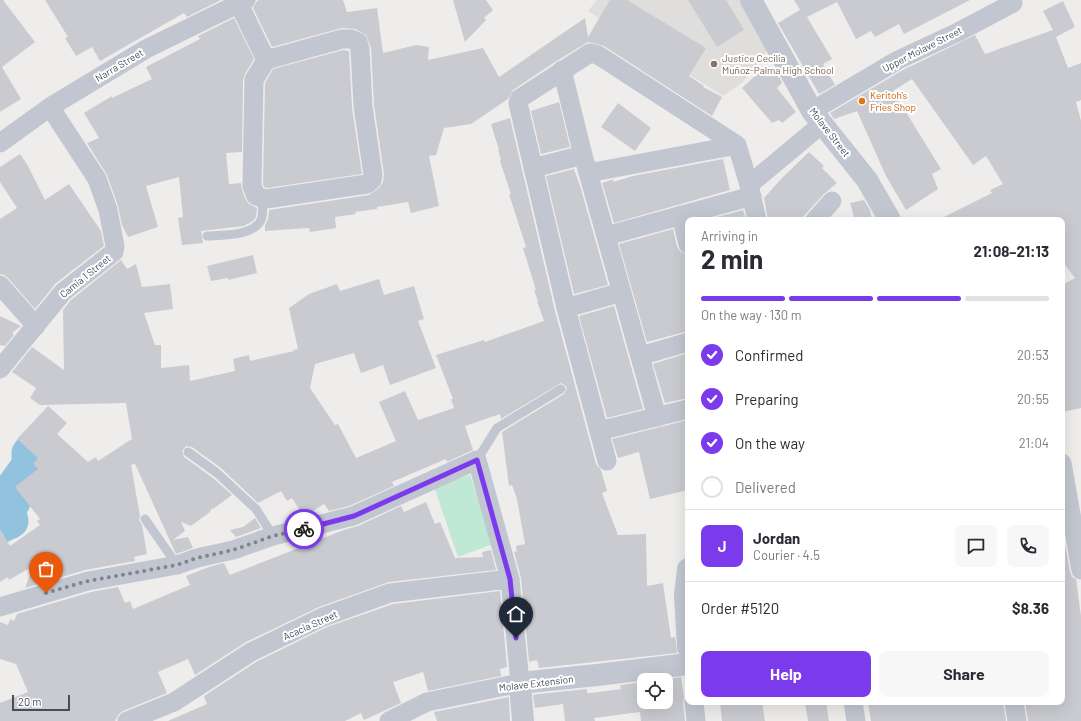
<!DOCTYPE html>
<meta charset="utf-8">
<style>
:root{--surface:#fff;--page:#f7f7f7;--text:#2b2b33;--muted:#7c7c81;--line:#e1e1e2;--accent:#7c3aed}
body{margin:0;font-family:Barlow,sans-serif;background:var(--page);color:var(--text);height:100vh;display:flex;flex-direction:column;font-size:15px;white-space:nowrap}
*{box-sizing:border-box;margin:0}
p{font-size:13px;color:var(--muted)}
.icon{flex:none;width:22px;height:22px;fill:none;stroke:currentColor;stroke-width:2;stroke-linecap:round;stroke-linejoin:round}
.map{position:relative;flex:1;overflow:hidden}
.sheet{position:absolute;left:685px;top:217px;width:380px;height:488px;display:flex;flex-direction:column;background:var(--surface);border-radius:8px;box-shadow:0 4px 16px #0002}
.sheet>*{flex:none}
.tools{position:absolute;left:637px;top:673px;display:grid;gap:8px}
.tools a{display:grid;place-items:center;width:36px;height:36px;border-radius:8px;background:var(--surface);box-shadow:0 4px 16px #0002;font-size:20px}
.scale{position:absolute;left:12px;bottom:10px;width:58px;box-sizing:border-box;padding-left:4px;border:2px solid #474d57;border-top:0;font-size:11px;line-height:14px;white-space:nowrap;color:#474d57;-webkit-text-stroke:3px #fff;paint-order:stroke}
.pin{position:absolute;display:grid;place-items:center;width:34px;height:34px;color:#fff;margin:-41px -17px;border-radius:50% 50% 50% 0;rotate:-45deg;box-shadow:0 0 4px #0007}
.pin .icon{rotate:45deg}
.courier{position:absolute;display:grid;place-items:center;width:40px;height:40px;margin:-20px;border:3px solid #7c3aed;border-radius:50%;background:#fff;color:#222;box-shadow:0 1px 5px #0007}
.summary em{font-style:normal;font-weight:700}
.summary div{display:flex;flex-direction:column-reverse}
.summary{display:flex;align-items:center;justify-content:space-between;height:68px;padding:0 16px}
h1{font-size:26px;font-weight:700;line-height:30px}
.bar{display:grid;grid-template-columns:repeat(4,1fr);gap:6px 4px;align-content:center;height:48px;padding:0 16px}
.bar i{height:5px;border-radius:3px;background:var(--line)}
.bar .current{background:var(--accent)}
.bar p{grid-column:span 4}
.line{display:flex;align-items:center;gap:10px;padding:0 16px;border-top:1px solid var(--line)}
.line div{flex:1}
.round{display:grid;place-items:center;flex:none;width:42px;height:42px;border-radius:8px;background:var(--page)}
ol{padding:0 16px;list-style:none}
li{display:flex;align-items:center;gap:12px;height:44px}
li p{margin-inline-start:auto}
li .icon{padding:4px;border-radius:50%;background:var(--accent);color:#fff;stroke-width:4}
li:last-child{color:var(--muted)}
li i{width:22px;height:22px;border:2px solid var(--line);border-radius:50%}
.cta{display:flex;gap:8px;margin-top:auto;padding:8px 16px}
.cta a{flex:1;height:46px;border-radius:8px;background:var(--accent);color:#fff;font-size:16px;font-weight:700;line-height:46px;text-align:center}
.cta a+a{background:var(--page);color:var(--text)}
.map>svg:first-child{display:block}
.education{fill:#dfdedd}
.green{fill:#bfe8d5}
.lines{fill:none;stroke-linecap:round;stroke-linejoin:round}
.river{stroke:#91c3df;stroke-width:35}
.building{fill:#cacbd0}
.service{stroke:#c1c6d0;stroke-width:9}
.minor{stroke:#c1c6d0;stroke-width:19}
.tertiary{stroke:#c1c6d0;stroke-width:22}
.done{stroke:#82858b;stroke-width:4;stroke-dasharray:0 7.2}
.route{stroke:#7c3aed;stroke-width:5}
.education-dot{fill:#8d6e63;stroke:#fff;stroke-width:1.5}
.food-dot{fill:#e8710a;stroke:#fff;stroke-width:1.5}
.labels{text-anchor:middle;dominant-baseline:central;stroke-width:4;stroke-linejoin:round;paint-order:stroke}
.street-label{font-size:10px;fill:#474d57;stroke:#fff}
.education-label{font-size:10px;fill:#785e54;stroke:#fff;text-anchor:start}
.food-label{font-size:10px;fill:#c56008;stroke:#fff;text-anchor:start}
</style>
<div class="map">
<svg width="1081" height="721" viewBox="0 0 1081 721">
<rect width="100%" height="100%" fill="#efedec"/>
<path class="education" d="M597 0H741L771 46 743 82 723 96 588 11Z"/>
<path class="green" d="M470 475 493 544 458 557 434 487Z"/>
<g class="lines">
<path class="river" d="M0 526 11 521 8 509 14 500 12 489 29 465V453"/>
</g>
<path class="building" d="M0 0H3L35 42 2 67 21 99 0 112Z
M45 0H221L187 17 184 13 100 61 92 47 76 56 65 38 68 37Z
M259 0H343L347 12 377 8 383 53 416 45 429 47 428 60 483 48 499 77 585 18 588 37 610 0H627L706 48 689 76 704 86 703 87 722 97 712 116 604 46 588 42 555 62 513 90 508 99 471 124 444 128 436 155 429 156 439 206 411 213 408 202 377 207V209L355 212 356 214 335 217 336 228 310 232 309 228 265 231V225L268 219 269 210 369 195 379 188 383 182 384 174 374 105 371 48 366 35 355 29 342 28 272 47 253 8 257 1Z
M453 0H486L493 10 484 18 486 20 465 42Z
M688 0H726L744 30 717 47Z
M794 0H970L904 34 899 24 875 37 871 31 856 39 837 2 807 17 832 59 823 64 835 85 819 94 778 23 800 10Z
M1063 1 1075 27 1056 37 1068 68 1081 63V100L1076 102 1081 121V408L1062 412V285L1075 278 1062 261V220H938L992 193 990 190 1003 184 986 156 973 165 912 79 893 91 941 169 932 174 938 189 906 210 886 176 857 111 834 119 830 113 903 70 975 35 985 54 1053 30 1043 11Z
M234 18 254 59 245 74 243 80 242 152 226 153 229 184 241 183 242 190 246 200 249 204 257 208 256 217 253 221 244 226 201 231 203 243 182 245 178 218 183 217 179 177 146 186 158 227 128 237 122 225 118 206 107 175 87 143 99 138 84 113 112 96V98L152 79 146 67 200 39 198 36Z
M343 50 349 51 352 108 362 174 267 188 264 187 263 184 265 83 273 69Z
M767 65 781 80 782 83 777 88 796 112 782 123 779 120 772 123 742 88Z
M559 102 570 147 541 154 531 111Z
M618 103 651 128 635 151 601 127Z
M510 118 555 311 596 464 601 470 607 491 602 493 618 535 646 534 647 586 663 583 671 638 675 637 677 653 539 668 537 660 529 662 521 578 514 552 517 551 516 546 525 544 517 499 512 485 509 486 502 432 564 394 567 388 566 386 561 383 501 419 500 414 465 426 473 450 447 462 446 459 392 482 394 486 349 506 329 511 324 504 304 517 292 498 287 501 281 491 258 503 221 468 192 447 186 446 182 451 184 457 213 478 232 495 213 509 212 508 210 512 191 526 181 522 185 531 173 540 188 537 193 548 176 554 135 464 131 465 140 516 139 520 142 525 147 554 134 557 135 561 85 570 25 588 33 566 9 580 8 577 0 582V529L10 546 40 525 37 521 40 519 15 487 38 469 33 464 38 458 17 439 48 406 67 423 57 434 88 462 96 457 98 461 132 439 126 403 40 405 30 398 36 388 12 372 32 347 64 370 63 310 71 300 121 260 127 269 136 264 142 287 170 284 173 309 144 313 155 345H161V368L189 365 190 381 235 371 233 359 249 355 250 361 294 351 293 350 298 349 289 308 309 294 337 284 340 291 379 279 384 295 414 286 424 319 418 321 436 368 390 385 383 365 361 373 354 353 315 364 310 388 335 425 338 424 356 458 396 441 379 402 405 391 418 420 454 408 451 399H453L436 355 484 340 485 342 544 321 537 301H538L534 290H536L523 248 526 247 509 194H511L500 161 501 160 498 150H499L491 124Z
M809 152 824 166 822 168 837 183 824 194 800 220H768L764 198 783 177Z
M20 154 27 164 45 200 69 184 101 231 104 246 56 283 35 309 8 278 4 275 0 274V219L17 208 0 182V167Z
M723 159 730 190 614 223 602 183 614 179 613 182 633 176Z
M574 169 581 189 608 285 574 294 546 176Z
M864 200 870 210 872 220H855L850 203Z
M743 210 746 220H706Z
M673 229 677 247 680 251 685 254 688 255V331L647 342 619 244Z
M253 255 257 273 228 280V278L211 281 207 266Z
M614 306 643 409 607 418 579 316Z
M0 316 21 326 12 333 14 335 5 346 0 345Z
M688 353V398L665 403 653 364Z
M688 420V490L650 499 639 452 618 458 612 439Z
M426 502 435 524 440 522 455 558 483 557 482 552 491 550 496 570 389 582 319 607 246 642 195 675 188 659 158 672 167 693 123 711 119 714 115 721H0V703L28 692 16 664 0 659V622L8 625 10 619 14 621 17 614 91 592 118 587 125 603 130 601 133 609 190 585 186 576 209 567 224 563 230 575 344 530 358 526 401 506 404 512Z
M255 518 261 528 236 537 230 530 243 527Z
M1062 526 1070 572 1072 577 1076 579 1081 616V721H1028L1025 702H1062Z
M500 591 507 667 500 669 501 676 428 691 423 672 393 682 401 703 364 720 361 713 345 721H168L207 704 204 696 256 662 327 627 393 604Z
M681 677 684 697 683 703 685 721H641L640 712 594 718 595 721H565L563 704 535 708 533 695 539 694 587 689V693H591L621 689 620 685 644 682V702H666V680H660Z
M509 697 510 721H437L434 712Z
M720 702H762L765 721H722Z
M805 702H826L829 721H808Z
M868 702H1003L1006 721H871Z"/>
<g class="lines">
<path class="service" d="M207 236C222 235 254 236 261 220 264 214 262 205 262 198
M188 452 217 473 256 509 273 536
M477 460 497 428 561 389
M145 519 177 565"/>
<path class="minor" d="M239 4 266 60 254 80 252 186 256 196 266 199 367 184 372 180 373 175 363 106 360 49 358 42 351 39H342L266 60
M562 70 583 155 657 417
M812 111 898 60 958 32 1013 3
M0 143 50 107 146 49 246 0
M533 168 583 155
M588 173 737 145
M749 185 822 124
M681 215 688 244
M815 220 832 201
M606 236 752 196
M0 285 36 326
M566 308 622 292
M640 356 688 342
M0 369 63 292 114 252 115 246 108 210 97 179 50 107
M599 431 688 409
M607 461 566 308 518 103 519 99 590 53 598 55 737 145 749 185 757 220
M1062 463 1081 570
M0 607 88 581 177 565 197 558 233 550 273 536 353 516 477 460 510 579 520 683 427 702 389 721
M694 702 696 721
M853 702 856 721
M1014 702 1017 721
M127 721 174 702 251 652 323 617 390 593 510 579"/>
<path class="tertiary" d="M751 0 812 111 867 180 890 220
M688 569 685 595 688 647
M523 721 520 683 597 675 688 664"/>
</g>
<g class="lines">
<path class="done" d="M46 593 88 581 177 565 197 558 233 550 273 536 304 529"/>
<path class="route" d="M304 529 354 516 477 460 510 579 516 638"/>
</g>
<circle class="education-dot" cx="714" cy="64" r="4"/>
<circle class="food-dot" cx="862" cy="101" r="4"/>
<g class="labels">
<g class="street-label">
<text transform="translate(922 49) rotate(-27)">Upper Molave Street</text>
<text transform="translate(119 65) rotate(-31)">Narra Street</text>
<text transform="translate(830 132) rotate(52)">Molave Street</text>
<text transform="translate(85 276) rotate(-39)">Camia 1 Street</text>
<text transform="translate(310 625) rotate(-24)">Acacia Street</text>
<text transform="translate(536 683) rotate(-7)">Molave Extension</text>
</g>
<g class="education-label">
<text x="722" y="58">Justice Cecilia<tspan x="722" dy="12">Muñoz-Palma High School</tspan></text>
</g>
<g class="food-label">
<text x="870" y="95">Keritoh's<tspan x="870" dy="12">Fries Shop</tspan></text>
</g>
</g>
</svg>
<div class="tools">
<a><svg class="icon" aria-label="locate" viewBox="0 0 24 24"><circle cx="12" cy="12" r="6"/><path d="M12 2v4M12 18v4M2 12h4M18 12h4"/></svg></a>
</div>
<div class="scale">20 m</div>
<div class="pin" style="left:46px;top:593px;background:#ea580c"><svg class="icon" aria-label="bag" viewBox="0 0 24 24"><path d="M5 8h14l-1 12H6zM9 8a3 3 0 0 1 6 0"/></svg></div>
<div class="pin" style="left:516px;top:638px;background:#1f2937"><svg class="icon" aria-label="home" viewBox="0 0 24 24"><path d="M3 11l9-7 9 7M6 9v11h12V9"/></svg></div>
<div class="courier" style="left:304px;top:529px"><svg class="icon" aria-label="bike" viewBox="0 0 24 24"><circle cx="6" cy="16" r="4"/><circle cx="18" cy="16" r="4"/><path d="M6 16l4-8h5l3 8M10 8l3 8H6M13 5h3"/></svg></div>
<section class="sheet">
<div class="summary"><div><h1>2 min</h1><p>Arriving in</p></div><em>21:08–21:13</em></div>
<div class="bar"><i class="current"></i><i class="current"></i><i class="current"></i><i></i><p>On the way · 130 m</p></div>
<ol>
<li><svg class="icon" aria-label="check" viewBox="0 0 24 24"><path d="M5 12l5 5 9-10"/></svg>Confirmed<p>20:53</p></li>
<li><svg class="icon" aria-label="check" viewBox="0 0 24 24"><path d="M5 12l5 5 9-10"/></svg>Preparing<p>20:55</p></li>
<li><svg class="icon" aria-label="check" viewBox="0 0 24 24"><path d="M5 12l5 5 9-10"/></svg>On the way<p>21:04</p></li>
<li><i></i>Delivered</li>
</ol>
<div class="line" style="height:72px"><b class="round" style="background:var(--accent);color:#fff">J</b><div><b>Jordan</b><p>Courier · 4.5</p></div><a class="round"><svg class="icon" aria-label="chat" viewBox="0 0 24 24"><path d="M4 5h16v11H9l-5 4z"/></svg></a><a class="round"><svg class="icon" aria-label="phone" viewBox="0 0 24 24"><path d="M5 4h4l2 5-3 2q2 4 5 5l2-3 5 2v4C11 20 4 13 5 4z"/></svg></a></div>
<div class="line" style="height:52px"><div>Order #5120</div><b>$8.36</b></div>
<div class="cta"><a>Help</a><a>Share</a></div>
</section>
</div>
